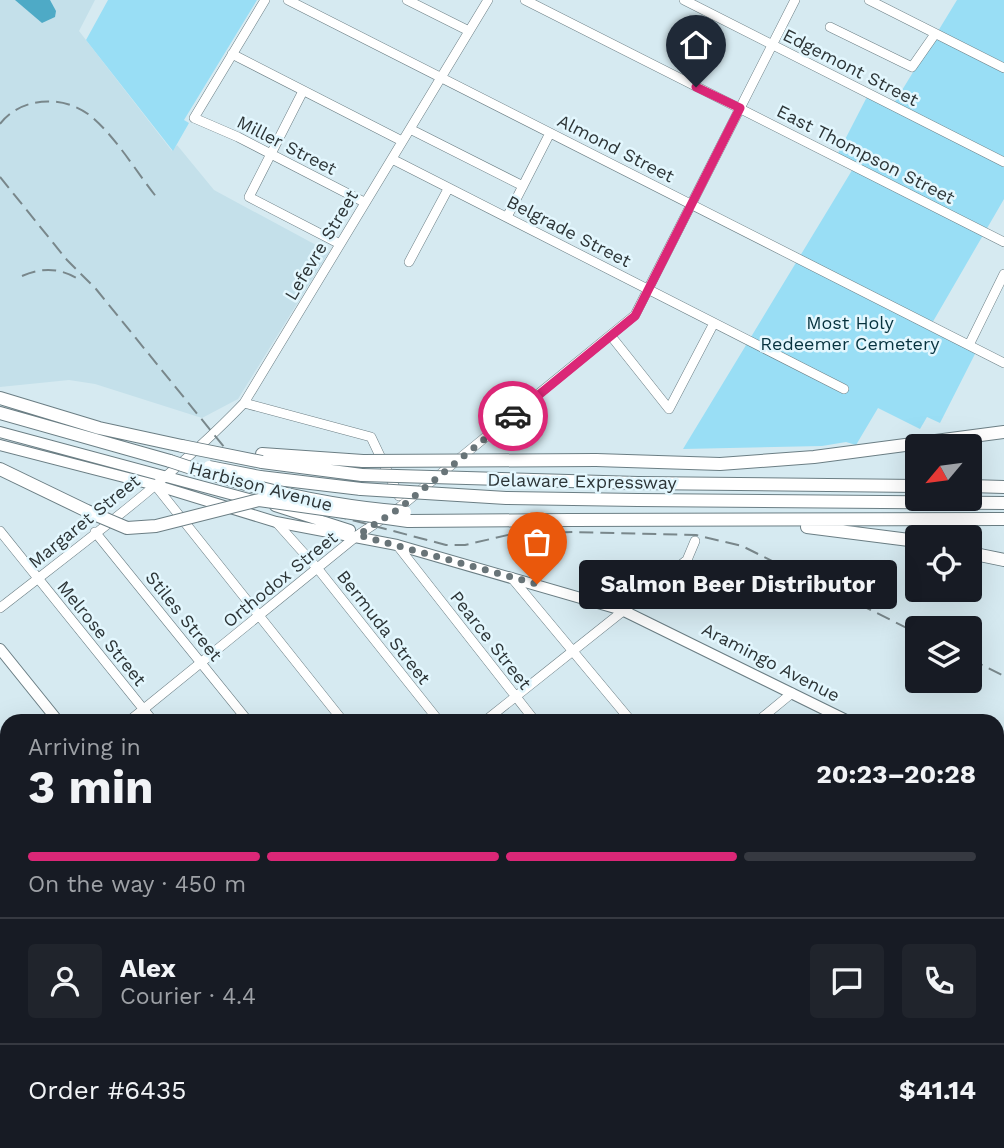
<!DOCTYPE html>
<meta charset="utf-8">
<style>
:root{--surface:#171b24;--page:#20242c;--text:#f1f3f6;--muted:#9ea1a6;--line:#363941;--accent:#db2777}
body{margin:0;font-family:"Work Sans",sans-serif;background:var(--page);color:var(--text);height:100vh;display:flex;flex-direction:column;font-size:26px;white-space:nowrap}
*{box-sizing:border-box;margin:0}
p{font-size:23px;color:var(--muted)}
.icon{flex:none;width:38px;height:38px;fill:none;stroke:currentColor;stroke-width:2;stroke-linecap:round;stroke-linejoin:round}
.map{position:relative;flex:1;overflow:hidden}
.details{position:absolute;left:0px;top:714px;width:1004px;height:434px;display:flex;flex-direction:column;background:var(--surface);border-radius:21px 21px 0 0;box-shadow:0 7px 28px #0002}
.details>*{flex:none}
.needle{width:46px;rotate:241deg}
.controls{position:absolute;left:905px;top:434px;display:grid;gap:14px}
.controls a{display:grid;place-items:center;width:77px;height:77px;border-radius:7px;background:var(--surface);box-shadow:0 7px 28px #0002;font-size:35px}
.pin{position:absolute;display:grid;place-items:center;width:60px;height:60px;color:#fff;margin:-72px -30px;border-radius:50% 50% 50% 0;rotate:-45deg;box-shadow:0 0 7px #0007}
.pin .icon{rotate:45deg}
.courier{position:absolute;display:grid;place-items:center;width:70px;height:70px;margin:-35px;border:5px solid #db2777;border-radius:50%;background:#fff;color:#222;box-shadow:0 2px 9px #0007}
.bubble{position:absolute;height:49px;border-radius:7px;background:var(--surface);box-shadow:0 7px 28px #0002;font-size:23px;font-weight:700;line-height:49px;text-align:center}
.head em{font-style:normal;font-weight:700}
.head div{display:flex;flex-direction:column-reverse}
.head{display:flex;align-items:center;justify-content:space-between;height:119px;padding:0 28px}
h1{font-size:46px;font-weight:700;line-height:52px}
.bar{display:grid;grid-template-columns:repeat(4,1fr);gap:10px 7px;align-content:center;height:84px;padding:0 28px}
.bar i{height:9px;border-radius:5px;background:var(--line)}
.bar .on{background:var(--accent)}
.bar p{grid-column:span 4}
.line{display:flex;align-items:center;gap:18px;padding:0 28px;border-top:2px solid var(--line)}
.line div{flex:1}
.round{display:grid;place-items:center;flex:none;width:74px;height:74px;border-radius:7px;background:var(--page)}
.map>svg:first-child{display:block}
.built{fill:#c4e0ea}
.green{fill:#99def5}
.water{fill:#4eaac6}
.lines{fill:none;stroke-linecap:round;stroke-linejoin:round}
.minor-casing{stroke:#6b7e84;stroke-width:10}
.major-casing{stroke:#6b7e84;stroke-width:12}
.highway-casing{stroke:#6b7e84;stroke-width:14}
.minor{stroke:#fff;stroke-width:9}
.major{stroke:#fff;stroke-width:10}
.highway{stroke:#fff;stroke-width:12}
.rail{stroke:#79878b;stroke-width:2;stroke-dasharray:14 7;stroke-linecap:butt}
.highway-bridge-casing{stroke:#6b7e84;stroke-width:14;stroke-linecap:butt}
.highway-bridge{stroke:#fff;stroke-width:12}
.done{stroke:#687478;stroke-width:7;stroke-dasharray:0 12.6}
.route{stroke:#db2777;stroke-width:9}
.labels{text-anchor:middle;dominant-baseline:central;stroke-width:5;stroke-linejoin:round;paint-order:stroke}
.street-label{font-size:18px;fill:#2d3537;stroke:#e3f7fe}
.park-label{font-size:18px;fill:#07333f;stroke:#e3f7fe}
</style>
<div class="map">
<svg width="1004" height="1148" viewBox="0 0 1004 1148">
<rect width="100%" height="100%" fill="#d6eaf1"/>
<path class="built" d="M0 0H95L79 31 172 151 177 145 214 190 329 252 238 399 202 418 95 384 69 380 0 387Z
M0 1101 7 1106V1141H62L67 1144 64 1148H0Z"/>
<path class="green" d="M108 0H257L184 120 189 123 173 151 86 40Z
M957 0H1004V199L931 325 977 350 940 423 927 417 920 429 878 408 856 445 846 442 822 446 683 449 854 167 836 157 869 93 893 105Z"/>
<path class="water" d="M15 0H50L56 11 55 17 42 23Z"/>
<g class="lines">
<g class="minor-casing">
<path id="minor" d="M265 0 194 118 238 137 364 202
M288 0 1004 363
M407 0 469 31
M525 0 1004 242
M684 0 1004 162
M869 0 1004 68
M830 27 912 67 935 34
M232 54 402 141
M303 91 249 197 340 244
M410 129 523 186
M392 159 844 389
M507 217 550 133
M409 262 448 189
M611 336 669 409 714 323
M969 345 1004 274
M244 403 371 437 399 496
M155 485 343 721
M276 522 318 569 439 721
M0 531 153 721
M95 532 248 721
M397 545 535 721
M511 577 631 721
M0 608C83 543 171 479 244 403L488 0
M129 721 358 535 400 507 635 315 795 0
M485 721 687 560 695 541
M758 721 792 693
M0 764 7 773
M0 823 7 817
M0 969 7 976
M204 1141 214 1148
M70 1148 74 1141
M248 1148 255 1141"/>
</g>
<g class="major-casing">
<path id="major" d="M0 432 256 501
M0 445 155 485 276 522 397 545 622 610 848 721
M275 506 350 530
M0 649 58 721
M998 798 1004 801
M998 1080 1004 1077
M0 1088 7 1093
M83 1141 94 1148
M394 1141 399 1148
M622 1148 627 1141"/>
</g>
<g class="highway-casing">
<path id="highway" d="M0 398 99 428 182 446
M0 413 170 461
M262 454 363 461
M596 460 720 464 814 457 1004 432
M262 462 362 475
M0 469 87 511
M260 477 361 489
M638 483 917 486
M970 486 1004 487
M638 500 1004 503
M570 520 1004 519
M807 527 917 541
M970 553 1004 560
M998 809 1004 810
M998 978 1004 976
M998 992 1004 990
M998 1001 1004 999"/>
</g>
<use href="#minor" class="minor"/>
<use href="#major" class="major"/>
<use href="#highway" class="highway"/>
<path class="rail" d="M0 124C21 96 66 94 93 118 118 140 137 173 158 199
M0 177 67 260 96 289 246 474 270 493 295 505 446 545H465L512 534 574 532 696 535 742 546 917 633
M22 276C43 267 61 268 80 280
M970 659 1004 676
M0 848 7 855
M0 864 7 871
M292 1141 300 1148
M310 1141 317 1148"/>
<g class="highway-bridge-casing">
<path id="highway-bridge" d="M182 446 262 462
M170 461C246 487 325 506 405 512
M363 461 596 460
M209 467 260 477
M362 475 638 483
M361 489 506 498 638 500
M87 511 127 528 156 526 259 500 408 521 570 520"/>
</g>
<use href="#highway-bridge" class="highway-bridge"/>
</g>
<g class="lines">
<path class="done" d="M513 416 400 508 358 535 537 584"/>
<path class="route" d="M513 416 635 316 740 108 696 87"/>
</g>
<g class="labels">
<g class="street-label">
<text transform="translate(851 67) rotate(27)">Edgemont Street</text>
<text transform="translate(287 145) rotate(27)">Miller Street</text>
<text transform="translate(616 148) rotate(27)">Almond Street</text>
<text transform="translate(866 154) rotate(27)">East Thompson Street</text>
<text transform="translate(569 231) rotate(27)">Belgrade Street</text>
<text transform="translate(321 245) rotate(-59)">Lefevre Street</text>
<text transform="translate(582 481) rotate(1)">Delaware Expressway</text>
<text transform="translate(261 486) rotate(15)">Harbison Avenue</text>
<text transform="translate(84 521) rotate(-39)">Margaret Street</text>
<text transform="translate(280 579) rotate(-39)">Orthodox Street</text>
<text transform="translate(184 616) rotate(51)">Stiles Street</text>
<text transform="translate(384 627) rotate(52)">Bermuda Street</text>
<text transform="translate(102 633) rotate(51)">Melrose Street</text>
<text transform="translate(491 640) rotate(52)">Pearce Street</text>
<text transform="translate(771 662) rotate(27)">Aramingo Avenue</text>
</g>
<g class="park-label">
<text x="850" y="322">Most Holy<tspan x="850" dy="21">Redeemer Cemetery</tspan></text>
</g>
</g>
</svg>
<div class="controls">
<a><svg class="needle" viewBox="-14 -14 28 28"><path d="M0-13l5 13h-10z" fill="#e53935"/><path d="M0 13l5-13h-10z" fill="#9ea1a6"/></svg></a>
<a><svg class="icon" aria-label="locate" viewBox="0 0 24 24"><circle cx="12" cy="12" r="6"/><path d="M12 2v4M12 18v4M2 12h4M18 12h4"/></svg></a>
<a><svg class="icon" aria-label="layers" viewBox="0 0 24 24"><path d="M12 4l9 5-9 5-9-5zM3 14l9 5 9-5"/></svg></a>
</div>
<div class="pin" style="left:537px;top:584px;background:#ea580c"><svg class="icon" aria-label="bag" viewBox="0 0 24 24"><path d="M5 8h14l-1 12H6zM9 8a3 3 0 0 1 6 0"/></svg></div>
<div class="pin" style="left:696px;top:87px;background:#1f2937"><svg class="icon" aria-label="home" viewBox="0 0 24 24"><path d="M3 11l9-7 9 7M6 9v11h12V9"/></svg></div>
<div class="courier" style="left:513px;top:416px"><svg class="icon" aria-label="car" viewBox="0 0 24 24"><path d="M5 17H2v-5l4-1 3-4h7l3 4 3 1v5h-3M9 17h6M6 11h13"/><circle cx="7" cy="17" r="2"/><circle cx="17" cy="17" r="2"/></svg></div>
<div class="bubble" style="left:579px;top:560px;width:318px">Salmon Beer Distributor</div>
<section class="details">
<div class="head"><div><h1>3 min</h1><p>Arriving in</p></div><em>20:23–20:28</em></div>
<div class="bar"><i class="on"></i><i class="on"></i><i class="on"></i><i></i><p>On the way · 450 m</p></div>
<div class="line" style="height:126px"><a class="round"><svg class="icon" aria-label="person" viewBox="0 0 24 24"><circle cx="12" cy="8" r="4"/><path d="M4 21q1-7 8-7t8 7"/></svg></a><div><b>Alex</b><p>Courier · 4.4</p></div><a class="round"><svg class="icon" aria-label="chat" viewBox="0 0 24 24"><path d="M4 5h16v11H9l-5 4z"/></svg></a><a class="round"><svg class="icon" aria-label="phone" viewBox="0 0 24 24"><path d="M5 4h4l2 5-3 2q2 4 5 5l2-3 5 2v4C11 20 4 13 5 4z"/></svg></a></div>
<div class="line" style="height:91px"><div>Order #6435</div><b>$41.14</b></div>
</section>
</div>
